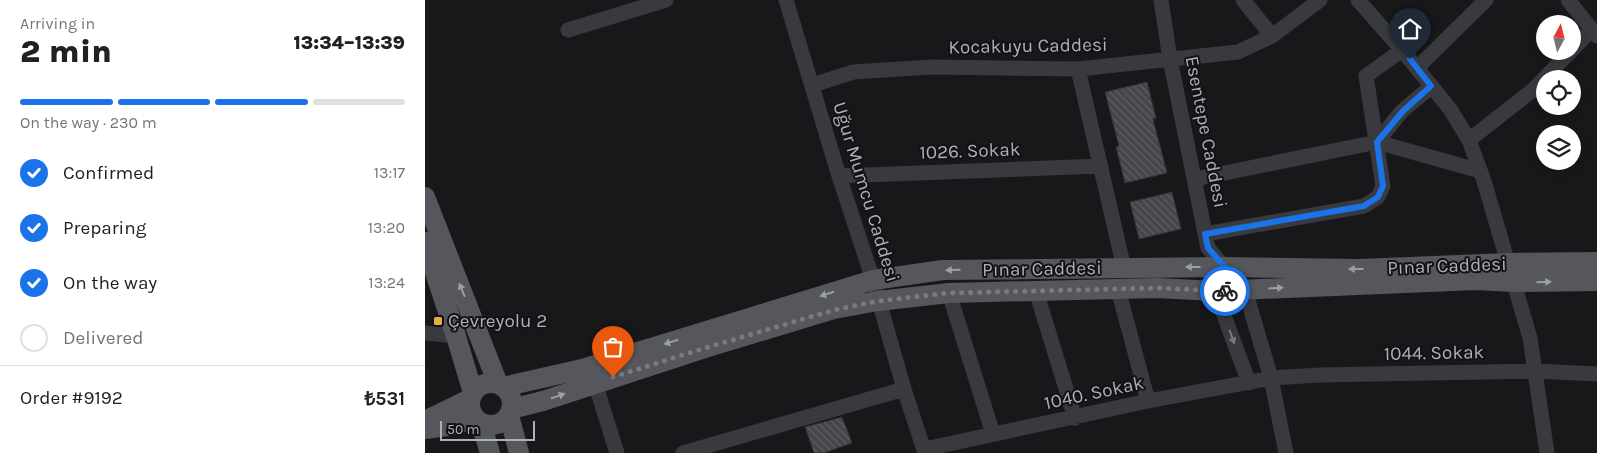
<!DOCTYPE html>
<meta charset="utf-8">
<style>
:root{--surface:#fff;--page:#f2f2f2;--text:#202124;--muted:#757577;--line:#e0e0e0;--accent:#1a73e8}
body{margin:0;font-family:Karla,sans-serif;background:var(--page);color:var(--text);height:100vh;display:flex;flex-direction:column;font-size:19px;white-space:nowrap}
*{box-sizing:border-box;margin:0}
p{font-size:16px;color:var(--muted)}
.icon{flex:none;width:28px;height:28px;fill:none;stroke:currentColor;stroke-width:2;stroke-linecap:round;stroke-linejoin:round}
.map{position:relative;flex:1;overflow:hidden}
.side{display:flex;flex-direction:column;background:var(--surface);width:425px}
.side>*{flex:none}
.needle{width:32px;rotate:7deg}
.tools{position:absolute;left:1111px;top:15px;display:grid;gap:10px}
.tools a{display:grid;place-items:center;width:45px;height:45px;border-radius:50%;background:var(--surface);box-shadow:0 2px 8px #0003;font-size:25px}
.scale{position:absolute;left:15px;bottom:12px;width:95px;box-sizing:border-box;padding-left:5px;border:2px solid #abb0b9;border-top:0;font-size:14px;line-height:18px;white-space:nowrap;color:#abb0b9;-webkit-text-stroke:4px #131315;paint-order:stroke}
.pin{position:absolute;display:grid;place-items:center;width:42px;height:42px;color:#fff;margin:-51px -21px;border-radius:50% 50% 50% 0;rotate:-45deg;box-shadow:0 0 5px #0007}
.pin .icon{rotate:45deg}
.courier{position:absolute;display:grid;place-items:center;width:50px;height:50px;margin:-25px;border:4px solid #1a73e8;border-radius:50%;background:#fff;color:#222;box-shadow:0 1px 6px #0007}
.headline em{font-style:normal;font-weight:800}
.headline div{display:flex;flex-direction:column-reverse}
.headline{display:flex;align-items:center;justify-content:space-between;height:85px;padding:0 20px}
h1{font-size:32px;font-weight:800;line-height:38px}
.bar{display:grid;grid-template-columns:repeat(4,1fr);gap:8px 5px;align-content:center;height:60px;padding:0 20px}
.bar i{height:6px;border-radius:4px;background:var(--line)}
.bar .active{background:var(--accent)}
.bar p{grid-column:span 4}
.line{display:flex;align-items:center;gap:12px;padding:0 20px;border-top:1px solid var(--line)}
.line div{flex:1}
ol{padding:0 20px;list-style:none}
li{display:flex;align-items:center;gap:15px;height:55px}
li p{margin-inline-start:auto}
li .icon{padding:5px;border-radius:50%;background:var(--accent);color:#fff;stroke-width:4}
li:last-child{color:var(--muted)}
li i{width:28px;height:28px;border:2px solid var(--line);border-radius:50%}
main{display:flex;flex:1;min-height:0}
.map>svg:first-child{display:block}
.building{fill:url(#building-back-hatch);stroke:#323236}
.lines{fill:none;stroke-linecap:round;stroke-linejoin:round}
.minor{stroke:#393a3f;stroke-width:15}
.major{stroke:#56575d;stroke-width:20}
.oneway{fill:#9a9ea7}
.oneway2{fill:#787b82}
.done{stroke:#787b81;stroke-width:5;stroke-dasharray:0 9}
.route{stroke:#1a73e8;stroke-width:6}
.poi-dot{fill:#e4ad46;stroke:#131315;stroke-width:2}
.labels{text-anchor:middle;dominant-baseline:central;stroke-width:4;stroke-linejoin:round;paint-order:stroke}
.street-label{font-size:19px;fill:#abb0b9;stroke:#131315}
.poi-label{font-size:19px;fill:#abb0b9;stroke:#131315;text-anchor:start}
</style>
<main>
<section class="side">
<div class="headline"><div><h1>2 min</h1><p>Arriving in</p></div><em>13:34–13:39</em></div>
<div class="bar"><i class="active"></i><i class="active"></i><i class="active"></i><i></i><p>On the way · 230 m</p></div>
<ol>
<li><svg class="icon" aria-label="check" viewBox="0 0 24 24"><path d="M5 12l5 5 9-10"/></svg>Confirmed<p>13:17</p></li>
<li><svg class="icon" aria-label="check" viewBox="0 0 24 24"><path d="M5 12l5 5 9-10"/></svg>Preparing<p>13:20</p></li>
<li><svg class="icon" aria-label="check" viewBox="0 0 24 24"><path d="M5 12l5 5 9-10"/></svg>On the way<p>13:24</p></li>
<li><i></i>Delivered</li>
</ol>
<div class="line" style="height:65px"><div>Order #9192</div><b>₺531</b></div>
</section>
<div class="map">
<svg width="1172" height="453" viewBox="0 0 1172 453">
<defs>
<pattern id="building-back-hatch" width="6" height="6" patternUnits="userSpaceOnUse" patternTransform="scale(1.25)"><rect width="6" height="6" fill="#45464a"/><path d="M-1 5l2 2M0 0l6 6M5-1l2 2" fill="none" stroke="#5d5e62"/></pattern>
</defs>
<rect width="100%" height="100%" fill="#18181a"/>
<path class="building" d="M722 82 731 118 728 119 742 173 700 183 691 147 694 146 680 92Z
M747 192 756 229 714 239 705 202Z
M417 417 427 443 399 453H389L380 427Z"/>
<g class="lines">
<path class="minor" d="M361 0 414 176 448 280 479 389 500 453
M736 0 745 59 783 248 799 267
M818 0 847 36
M933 0 977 50 1025 109 1044 140 1059 181 1105 338 1122 453
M1143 0 1172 36
M143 30 241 0
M1148 49 1166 30
M992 68 1061 0
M653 69 699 268
M388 85 428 72 506 67 653 69 813 52 847 36 895 0
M1044 140 1108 90 1146 51
M952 142 1055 171
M414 176 676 166
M770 179 952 142 977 111 1007 86
M780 234 939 206 953 197 958 186 941 76 977 50
M693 289 723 401
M820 290 846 378 861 453
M611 291 650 418
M790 291 824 383
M524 293 568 434
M0 333 31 336
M170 383 192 453
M500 449 723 401 846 378 895 375 1110 371 1172 374
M258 453 479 389"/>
<path class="major" d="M0 197 73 384
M0 242 31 336 48 393
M45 404a21 21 0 1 1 42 0a21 21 0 1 1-42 0Z
M78 387 157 369 448 280 518 270 799 267 935 269 1083 263 1172 262
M86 409 118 401 280 348 409 309 453 301 524 293 732 288 790 291 1051 280 1089 282 1172 281
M84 415 94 453
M0 421 45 399
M56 423 65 453
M0 429 22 426 50 419"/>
</g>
<defs><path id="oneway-solid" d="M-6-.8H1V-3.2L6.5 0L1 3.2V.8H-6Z" transform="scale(1.25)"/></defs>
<g class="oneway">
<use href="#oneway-solid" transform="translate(768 267) rotate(180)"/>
<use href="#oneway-solid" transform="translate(931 269) rotate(180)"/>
<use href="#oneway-solid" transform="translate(528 270) rotate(179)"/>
<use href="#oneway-solid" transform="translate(1119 282) rotate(-1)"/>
<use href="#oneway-solid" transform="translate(851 288) rotate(-3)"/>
<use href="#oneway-solid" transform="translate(37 290) rotate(-112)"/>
<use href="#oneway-solid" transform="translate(402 294) rotate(163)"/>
<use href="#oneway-solid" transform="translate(246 342) rotate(163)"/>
<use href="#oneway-solid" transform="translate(133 396) rotate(-19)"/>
</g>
<use class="oneway2" href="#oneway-solid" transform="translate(807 337) rotate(70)"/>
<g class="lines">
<path class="done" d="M188 377 280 348 409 310 453 301 524 293 732 288 800 291"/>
<path class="route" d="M800 291 820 290 783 248 780 234 939 206 953 197 958 186 952 142 978 111 1006 86 985 59"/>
</g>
<rect class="poi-dot" x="8" y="316" width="10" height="10" rx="2.5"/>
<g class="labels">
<g class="street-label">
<text transform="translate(603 46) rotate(-1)">Kocakuyu Caddesi</text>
<text transform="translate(781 132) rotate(79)">Esentepe Caddesi</text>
<text transform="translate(545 151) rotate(-2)">1026. Sokak</text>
<text transform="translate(441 192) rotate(73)">Uğur Mumcu Caddesi</text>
<text transform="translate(1022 266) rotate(-2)">Pınar Caddesi</text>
<text transform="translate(617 269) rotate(-1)">Pınar Caddesi</text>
<text transform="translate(1009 353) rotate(-1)">1044. Sokak</text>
<text transform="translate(669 393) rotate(-12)">1040. Sokak</text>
</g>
<g class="poi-label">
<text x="23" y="321">Çevreyolu 2</text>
</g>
</g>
</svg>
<div class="tools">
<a><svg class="needle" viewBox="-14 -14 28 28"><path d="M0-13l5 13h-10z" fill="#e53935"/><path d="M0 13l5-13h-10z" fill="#757577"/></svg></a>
<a><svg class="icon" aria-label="locate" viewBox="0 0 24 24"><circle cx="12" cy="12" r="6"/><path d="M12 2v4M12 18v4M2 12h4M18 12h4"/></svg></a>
<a><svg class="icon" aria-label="layers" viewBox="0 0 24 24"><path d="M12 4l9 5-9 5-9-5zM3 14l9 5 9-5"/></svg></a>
</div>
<div class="scale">50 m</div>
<div class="pin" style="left:188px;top:377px;background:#ea580c"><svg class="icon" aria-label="bag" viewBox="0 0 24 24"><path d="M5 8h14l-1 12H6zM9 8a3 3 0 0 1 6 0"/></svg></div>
<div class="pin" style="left:985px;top:59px;background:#1f2937"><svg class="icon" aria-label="home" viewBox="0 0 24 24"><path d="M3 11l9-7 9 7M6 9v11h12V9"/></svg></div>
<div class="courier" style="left:800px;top:291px"><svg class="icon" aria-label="bike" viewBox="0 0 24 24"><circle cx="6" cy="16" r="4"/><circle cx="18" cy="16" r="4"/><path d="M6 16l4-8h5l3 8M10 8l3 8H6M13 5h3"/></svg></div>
</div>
</main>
